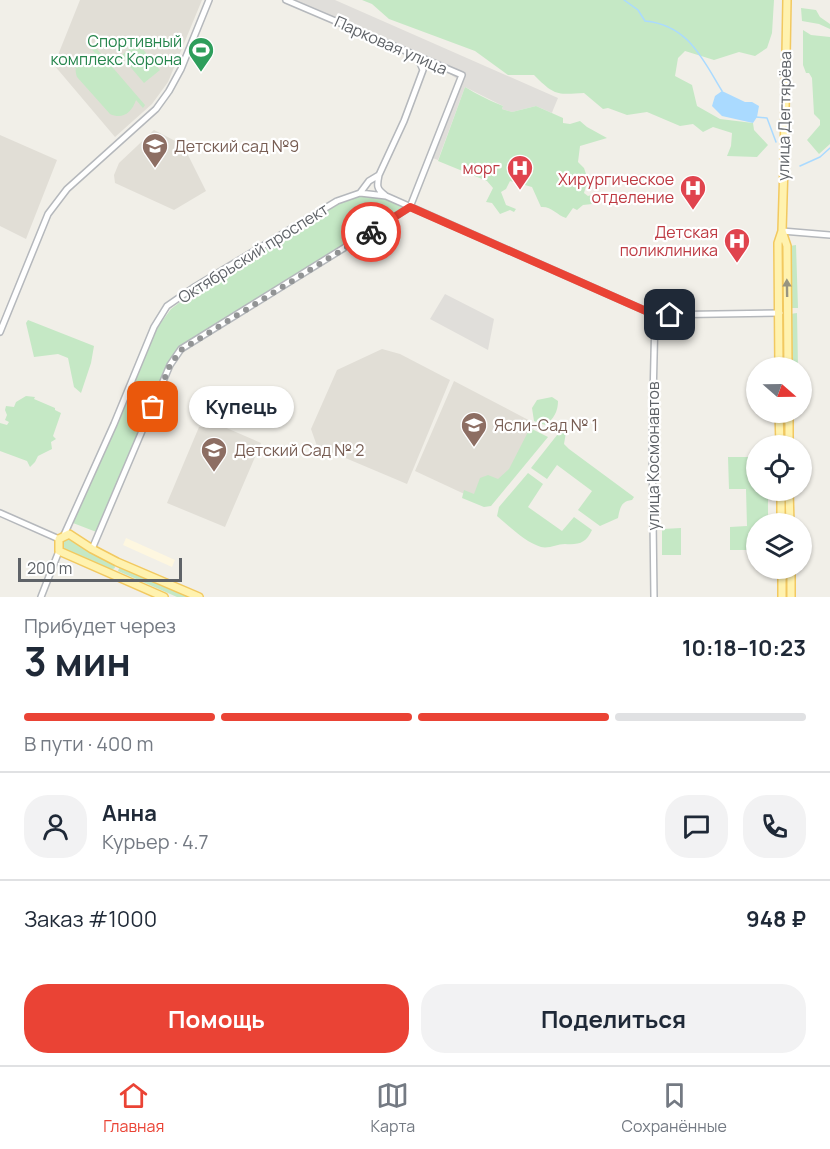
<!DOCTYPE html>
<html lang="ru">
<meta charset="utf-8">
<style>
:root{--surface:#fff;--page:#f2f2f3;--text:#1f2937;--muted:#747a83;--line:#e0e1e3;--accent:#ea4335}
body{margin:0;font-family:Manrope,sans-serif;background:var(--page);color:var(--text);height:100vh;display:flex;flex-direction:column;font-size:22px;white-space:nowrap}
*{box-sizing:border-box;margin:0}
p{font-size:20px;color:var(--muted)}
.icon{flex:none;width:33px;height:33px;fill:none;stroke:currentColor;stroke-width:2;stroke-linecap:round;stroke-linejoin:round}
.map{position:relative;height:597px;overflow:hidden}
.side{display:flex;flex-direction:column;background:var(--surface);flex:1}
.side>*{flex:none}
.needle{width:39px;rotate:110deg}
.buttons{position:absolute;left:746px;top:357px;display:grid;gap:12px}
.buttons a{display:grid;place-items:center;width:66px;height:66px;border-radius:50%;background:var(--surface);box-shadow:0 2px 4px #0004;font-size:30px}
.scale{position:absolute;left:18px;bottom:15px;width:164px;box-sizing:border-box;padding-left:6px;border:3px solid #5f6368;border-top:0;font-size:16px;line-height:21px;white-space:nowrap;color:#5f6368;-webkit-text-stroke:4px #fff;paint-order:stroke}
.pin{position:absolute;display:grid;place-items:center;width:51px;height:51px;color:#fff;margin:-26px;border-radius:12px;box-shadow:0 3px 9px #0006}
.courier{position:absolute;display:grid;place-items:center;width:60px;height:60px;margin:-30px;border:4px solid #ea4335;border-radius:50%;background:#fff;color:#222;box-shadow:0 2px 8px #0007}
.bubble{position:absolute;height:42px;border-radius:21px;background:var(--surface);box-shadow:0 2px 4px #0004;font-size:20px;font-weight:700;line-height:42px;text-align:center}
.summary em{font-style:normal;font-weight:700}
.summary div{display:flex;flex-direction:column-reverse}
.summary{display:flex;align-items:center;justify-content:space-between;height:102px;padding:0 24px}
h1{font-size:39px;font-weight:700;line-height:45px}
.bar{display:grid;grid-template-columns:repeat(4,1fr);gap:9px 6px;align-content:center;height:72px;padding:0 24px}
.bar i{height:8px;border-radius:4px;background:var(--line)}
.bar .on{background:var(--accent)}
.bar p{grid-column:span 4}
.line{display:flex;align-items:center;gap:15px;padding:0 24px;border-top:2px solid var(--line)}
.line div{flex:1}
.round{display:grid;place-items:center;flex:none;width:63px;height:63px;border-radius:24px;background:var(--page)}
.primary-button{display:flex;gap:12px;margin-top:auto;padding:12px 24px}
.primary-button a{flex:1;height:69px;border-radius:24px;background:var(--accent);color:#fff;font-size:24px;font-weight:700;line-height:69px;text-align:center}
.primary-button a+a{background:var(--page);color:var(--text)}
.menu{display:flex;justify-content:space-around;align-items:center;height:84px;border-top:2px solid var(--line);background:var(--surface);font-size:16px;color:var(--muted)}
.menu a{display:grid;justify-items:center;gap:3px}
.menu .on{color:var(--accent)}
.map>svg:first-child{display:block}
.commercial{fill:#fef7e0}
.industrial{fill:#e0deda}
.education{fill:#e1ded6}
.green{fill:#c5e8c5}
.water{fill:#aadaff}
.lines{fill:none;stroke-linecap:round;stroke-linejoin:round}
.stream{stroke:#aadaff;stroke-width:1.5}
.minor-casing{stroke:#b5b8bc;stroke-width:8}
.major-casing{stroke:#f2c960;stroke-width:10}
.minor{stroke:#fff;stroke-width:5}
.major{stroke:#fff2af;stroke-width:7}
.oneway{fill:#979581}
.done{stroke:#929495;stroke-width:6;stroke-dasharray:0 10.8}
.route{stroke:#ea4335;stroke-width:8}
.labels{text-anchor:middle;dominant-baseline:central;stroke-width:4.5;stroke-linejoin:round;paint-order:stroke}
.leisure-label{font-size:16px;fill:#27864d;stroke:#fff;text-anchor:end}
.street-label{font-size:16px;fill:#5f6368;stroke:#fff}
.education-label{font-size:16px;fill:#785e54;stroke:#fff;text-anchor:start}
.health-label{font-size:16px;fill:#be3a42;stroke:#fff;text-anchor:end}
</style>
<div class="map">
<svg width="830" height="597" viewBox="0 0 830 597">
<rect width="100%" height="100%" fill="#f1efe8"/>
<path class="commercial" d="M126 538 175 560 172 567 123 545Z"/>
<path class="industrial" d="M294 0H335L558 98 553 110 552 113 536 106 512 112 502 109 503 106 465 87 438 160 430 157 459 80 408 48Z
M445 294 494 319 488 350 430 319Z"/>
<path class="education" d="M80 0H202L168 82 152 104 115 137 54 65Z
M154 130 183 145 206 191 174 210 115 183 114 175 119 163Z
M0 135 57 160 26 239 0 226Z
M382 349 400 354 450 380 407 484 317 446 311 429 337 370Z
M454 381 536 424 507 480 488 505 415 471Z
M215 423 261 443 225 527 167 503 199 427Z"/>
<path class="green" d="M362 0H774L772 33 767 48 755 56 739 52 714 60 685 51 678 58 675 76 692 85 697 106 720 119 753 123 754 130 768 145 757 157 727 156 731 146 732 133 713 127 703 132 693 124 680 126 647 112 627 115 608 108 603 109 584 93C556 95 554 95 534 75H508L475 51 389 19 372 4Z
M801 8 816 10 820 17 830 24V29L819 24 802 21Z
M803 30 811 35 830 37V144L819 154 807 140 820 125V120L814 114 812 78 809 73H806L803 65Z
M89 40 145 105 143 108 136 100C132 112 123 120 110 114L77 77C72 63 81 54 95 53L86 43Z
M137 42 160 70 144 83 121 56Z
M465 87C476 94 491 101 503 106L502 109 512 112 536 106 563 118V123L570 124 580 121 587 127 607 138 580 146 578 162 584 168 590 186H586L584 193 588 196 591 195 592 204 583 205 577 210 573 208 566 218C557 215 551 206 541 207L532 187 510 181 506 189 501 192 506 205 516 209 514 212 510 210 500 214 492 203 486 202 493 188 487 181 438 161Z
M361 196 386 199 405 209 179 349 99 533 73 523 157 328 171 309 209 280 341 201Z
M796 245 798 308H791L790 246Z
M797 313 798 367H791L790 314Z
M28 320 94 346 91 363 81 393 74 387 68 358 58 354 34 357 26 323Z
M26 396 35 397 34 399 55 408V410L61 413 53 436 56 439 51 442 52 449 38 456 35 462 30 467 27 461 0 451V423L7 425 9 422 5 420 7 415 5 410 6 406 14 407 16 402Z
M552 397 558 401C558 411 554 419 545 425L534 421 532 408 537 400Z
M530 428 548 437 491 506 484 507 462 498 464 490 474 494 480 478 488 475 498 479 509 469Z
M561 430 566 432 564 444 569 449 634 497 632 500C621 501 620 508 618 518L600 526 578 510 592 491 557 465 547 479 531 468Z
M728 457H756V490L768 493V523L756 524V550H730V527L747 526 746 489H729Z
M528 473 543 484 528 507 562 531 574 517 592 530C586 543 579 545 565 544 557 544 549 549 541 547 525 542 510 527 497 516L499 507Z
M681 528V555H662V529Z
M67 537 114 564 115 568 111 570 64 549 62 540Z
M120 566 193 597H177L118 571Z"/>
<path class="water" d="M722 91 745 102H752L759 106 757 117 753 123 722 116 712 106 715 96Z"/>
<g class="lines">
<path class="stream" d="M624 0 638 10 645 21C688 25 702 58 722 91
M756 117 767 118 776 142
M800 166 820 157 830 148"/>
<g class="minor-casing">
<path id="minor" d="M379 175C377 185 376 189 385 195
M360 193 386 196 655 315 780 313
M782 231 830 235
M0 332 48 214 67 189 156 109 169 91 181 69 209 0
M0 513 59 539
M64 535 114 424 154 327 167 306 193 288 337 201 360 193 369 181 379 175 404 121 423 70 417 56
M92 549 170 365 181 349 410 207 462 75 286 0
M41 597 59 551
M654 597 652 441 655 315"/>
</g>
<g class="major-casing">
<path id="major" d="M782 231 787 246 788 368
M779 368 778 243 782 231 784 164 787 0
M779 412 780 446
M789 412V446
M781 490V524
M789 490 790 524
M782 568V597
M791 568V597
M164 597 59 551V539L69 534 92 549 117 562 199 597"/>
</g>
<use href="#minor" class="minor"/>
<use href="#major" class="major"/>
</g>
<defs><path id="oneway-solid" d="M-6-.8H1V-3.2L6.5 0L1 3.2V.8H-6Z" transform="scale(1.5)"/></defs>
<use class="oneway" href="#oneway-solid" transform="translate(787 288) rotate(-91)"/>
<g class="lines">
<path class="done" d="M153 407 170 365 181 350 371 232"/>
<path class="route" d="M371 232 410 207 655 315H670"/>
</g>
<defs>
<g id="stadium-pin" transform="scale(1.35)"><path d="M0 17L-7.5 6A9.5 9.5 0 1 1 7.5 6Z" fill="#2e9e5b" stroke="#fff"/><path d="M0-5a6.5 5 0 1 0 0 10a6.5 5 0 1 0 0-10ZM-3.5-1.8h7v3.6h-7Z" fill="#fff"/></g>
<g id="school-pin" transform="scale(1.35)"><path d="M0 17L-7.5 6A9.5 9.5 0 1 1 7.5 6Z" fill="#8d6e63" stroke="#fff"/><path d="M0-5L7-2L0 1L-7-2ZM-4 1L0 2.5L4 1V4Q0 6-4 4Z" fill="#fff"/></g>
<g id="hospital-pin" transform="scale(1.35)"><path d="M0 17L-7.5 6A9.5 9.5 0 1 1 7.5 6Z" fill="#e0444e" stroke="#fff"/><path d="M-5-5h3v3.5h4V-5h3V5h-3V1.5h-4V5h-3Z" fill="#fff"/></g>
</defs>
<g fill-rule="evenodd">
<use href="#stadium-pin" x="201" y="50"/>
<use href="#school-pin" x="155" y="146"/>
<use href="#hospital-pin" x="520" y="168"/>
<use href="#hospital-pin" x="693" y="188"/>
<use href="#hospital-pin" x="737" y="241"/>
<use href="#school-pin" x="474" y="425"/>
<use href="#school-pin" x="214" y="450"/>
</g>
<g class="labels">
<g class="leisure-label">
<text x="182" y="41">Спортивный<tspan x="182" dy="18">комплекс Корона</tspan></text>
</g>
<g class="street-label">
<text transform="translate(391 45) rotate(24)">Парковая улица</text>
<text transform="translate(784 116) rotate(-89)">улица Дегтярёва</text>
<text transform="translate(253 253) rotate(-32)">Октябрьский проспект</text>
<text transform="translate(653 456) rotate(-90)">улица Космонавтов</text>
</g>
<g class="education-label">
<text x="174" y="146">Детский сад №9</text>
<text x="494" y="425">Ясли-Сад № 1</text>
<text x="234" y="450">Детский Сад № 2</text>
</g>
<g class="health-label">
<text x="500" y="168">морг</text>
<text x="674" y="179">Хирургическое<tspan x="674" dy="18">отделение</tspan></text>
<text x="718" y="232">Детская<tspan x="718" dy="18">поликлиника</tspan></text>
</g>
</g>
</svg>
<div class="buttons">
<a><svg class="needle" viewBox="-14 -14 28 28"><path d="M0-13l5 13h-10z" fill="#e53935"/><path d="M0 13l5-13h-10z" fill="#747a83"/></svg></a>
<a><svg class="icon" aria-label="locate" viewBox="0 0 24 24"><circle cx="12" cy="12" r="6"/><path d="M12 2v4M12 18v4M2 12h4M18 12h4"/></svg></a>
<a><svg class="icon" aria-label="layers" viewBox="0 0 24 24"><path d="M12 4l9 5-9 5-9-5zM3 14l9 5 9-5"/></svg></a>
</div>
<div class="scale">200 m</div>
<div class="pin" style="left:153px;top:407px;background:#ea580c"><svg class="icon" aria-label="bag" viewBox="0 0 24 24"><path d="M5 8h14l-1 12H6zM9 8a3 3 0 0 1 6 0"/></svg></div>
<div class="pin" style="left:670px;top:315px;background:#1f2937"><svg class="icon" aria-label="home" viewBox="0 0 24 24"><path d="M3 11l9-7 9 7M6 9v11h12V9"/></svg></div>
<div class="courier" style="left:371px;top:232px"><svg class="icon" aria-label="bike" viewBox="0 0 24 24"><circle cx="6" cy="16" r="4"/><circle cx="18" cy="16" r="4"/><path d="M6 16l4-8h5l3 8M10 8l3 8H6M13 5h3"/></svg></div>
<div class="bubble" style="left:189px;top:386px;width:105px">Купець</div>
</div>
<section class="side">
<div class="summary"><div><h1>3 мин</h1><p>Прибудет через</p></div><em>10:18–10:23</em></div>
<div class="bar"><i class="on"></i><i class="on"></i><i class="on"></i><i></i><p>В пути · 400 m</p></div>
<div class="line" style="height:108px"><a class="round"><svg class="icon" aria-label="person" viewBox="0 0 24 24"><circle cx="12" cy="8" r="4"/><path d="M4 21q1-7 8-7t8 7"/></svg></a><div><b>Анна</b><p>Курьер · 4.7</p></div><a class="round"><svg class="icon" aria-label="chat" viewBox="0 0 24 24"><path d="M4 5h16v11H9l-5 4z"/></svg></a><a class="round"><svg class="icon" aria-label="phone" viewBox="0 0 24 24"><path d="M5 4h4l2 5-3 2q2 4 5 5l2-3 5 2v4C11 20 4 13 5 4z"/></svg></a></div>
<div class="line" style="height:78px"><div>Заказ #1000</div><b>948 ₽</b></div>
<div class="primary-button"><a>Помощь</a><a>Поделиться</a></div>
</section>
<nav class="menu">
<a class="on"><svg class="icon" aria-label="home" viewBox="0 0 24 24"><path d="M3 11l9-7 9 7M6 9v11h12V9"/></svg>Главная</a>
<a><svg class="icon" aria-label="map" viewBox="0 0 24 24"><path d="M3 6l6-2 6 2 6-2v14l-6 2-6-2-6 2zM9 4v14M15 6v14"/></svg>Карта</a>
<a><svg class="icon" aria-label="saved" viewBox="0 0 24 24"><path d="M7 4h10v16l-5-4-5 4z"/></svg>Сохранённые</a>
</nav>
